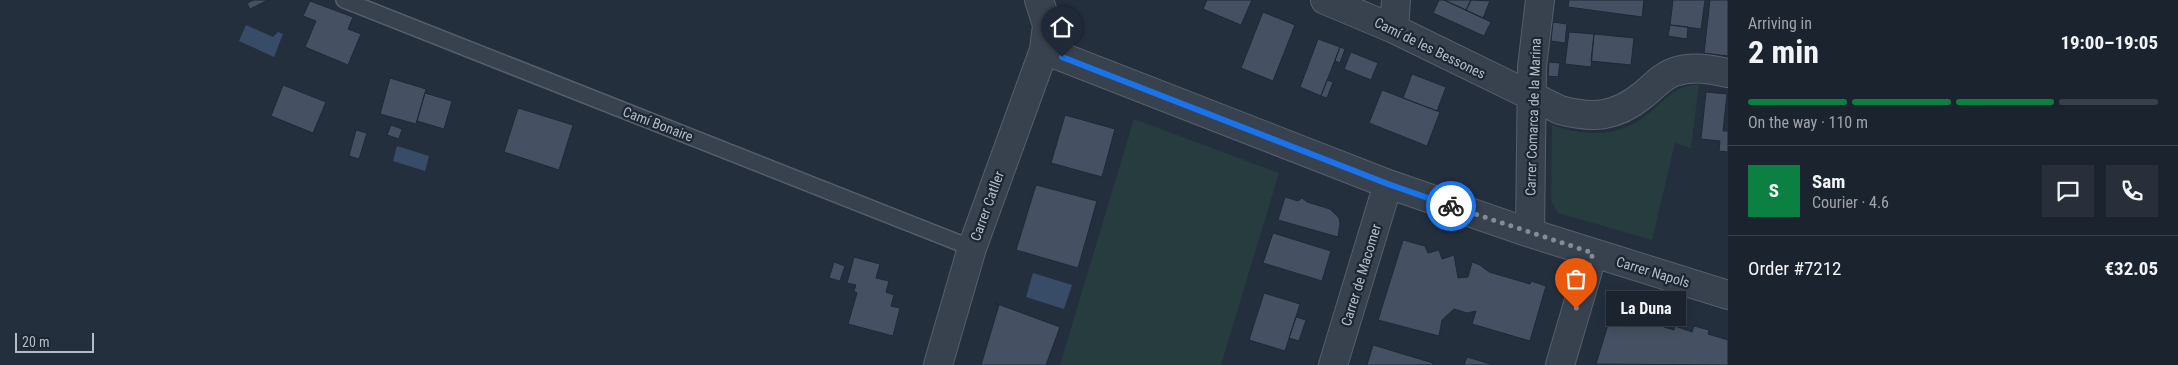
<!DOCTYPE html>
<meta charset="utf-8">
<style>
:root{--surface:#1b232e;--page:#282f3a;--text:#f1f3f6;--muted:#a0a4aa;--line:#39404a;--accent:#0b8043}
body{margin:0;font-family:"Roboto Condensed",sans-serif;background:var(--page);color:var(--text);height:100vh;display:flex;flex-direction:column;font-size:19px;white-space:nowrap}
*{box-sizing:border-box;margin:0}
p{font-size:16px;color:var(--muted)}
.icon{flex:none;width:28px;height:28px;fill:none;stroke:currentColor;stroke-width:2;stroke-linecap:round;stroke-linejoin:round}
.map{position:relative;flex:1;overflow:hidden}
.drawer{display:flex;flex-direction:column;background:var(--surface);width:450px}
.drawer>*{flex:none}
.scale{position:absolute;left:15px;bottom:12px;width:79px;box-sizing:border-box;padding-left:5px;border:2px solid #b4bcc9;border-top:0;font-size:14px;line-height:18px;white-space:nowrap;color:#b4bcc9;-webkit-text-stroke:4px #1d2633;paint-order:stroke}
.pin{position:absolute;display:grid;place-items:center;width:42px;height:42px;color:#fff;margin:-51px -21px;border-radius:50% 50% 50% 0;rotate:-45deg;box-shadow:0 0 5px #0007}
.pin .icon{rotate:45deg}
.courier{position:absolute;display:grid;place-items:center;width:50px;height:50px;margin:-25px;border:4px solid #1a73e8;border-radius:50%;background:#fff;color:#222;box-shadow:0 1px 6px #0007}
.bubble{position:absolute;height:35px;border-radius:0px;background:var(--surface);box-shadow:0 2px 12px #0003,0 0 0 1px var(--line);font-size:16px;font-weight:700;line-height:35px;text-align:center}
.summary em{font-style:normal;font-weight:700}
.summary div{display:flex;flex-direction:column-reverse}
.summary{display:flex;align-items:center;justify-content:space-between;height:85px;padding:0 20px}
h1{font-size:32px;font-weight:700;line-height:38px}
.bar{display:grid;grid-template-columns:repeat(4,1fr);gap:8px 5px;align-content:center;height:60px;padding:0 20px}
.bar i{height:6px;border-radius:4px;background:var(--line)}
.bar .selected{background:var(--accent)}
.bar p{grid-column:span 4}
.line{display:flex;align-items:center;gap:12px;padding:0 20px;border-top:1px solid var(--line)}
.line div{flex:1}
.round{display:grid;place-items:center;flex:none;width:52px;height:52px;border-radius:0px;background:var(--page)}
main{display:flex;flex:1;min-height:0}
.map>svg:first-child{display:block}
.green{fill:#263c3f}
.water{fill:#394c67}
.building{fill:#455162;stroke:#1f2835}
.lines{fill:none;stroke-linecap:round;stroke-linejoin:round}
.service-casing{stroke:#565f6c;stroke-width:18}
.minor-casing{stroke:#565f6c;stroke-width:30}
.service{stroke:#38414e;stroke-width:15}
.minor{stroke:#38414e;stroke-width:28}
.done{stroke:#828b98;stroke-width:5;stroke-dasharray:0 9}
.route{stroke:#1a73e8;stroke-width:6}
.labels{text-anchor:middle;dominant-baseline:central;stroke-width:4.5;stroke-linejoin:round;paint-order:stroke}
.street-label{font-size:14px;fill:#b4bcc9;stroke:#1d2633}
</style>
<main>
<div class="map">
<svg width="1728" height="365" viewBox="0 0 1728 365">
<rect width="100%" height="100%" fill="#242f3e"/>
<path class="green" d="M1699 84 1691 148 1675 143 1652 240 1558 213 1551 201 1552 125C1583 136 1617 138 1644 117 1666 101 1669 88 1699 84Z
M1134 119 1279 173 1221 365H1060Z"/>
<path class="water" d="M246 25 273 37 278 32 283 34 274 57 239 41Z
M397 146 429 156 425 171 393 161Z
M1033 273 1072 285 1064 309 1026 297Z"/>
<path class="building" d="M254 0H268L250 9 247 3Z
M1207 0H1252L1241 25 1203 9Z
M1439 0H1444L1491 22 1484 36 1433 13Z
M1444 0H1471L1466 10Z
M1471 0 1490 1 1483 18 1466 10Z
M1569 0H1644L1642 17 1568 7Z
M1673 0H1705L1701 29 1670 25Z
M1710 0H1728V56L1704 53Z
M310 1 353 17 348 29 361 34 348 65 305 47 316 21 303 16Z
M1263 12 1295 25 1273 81 1241 68Z
M1553 22 1567 24 1565 43 1551 41Z
M1670 25 1688 27 1687 39 1668 36Z
M1569 32 1594 34 1591 67 1565 64Z
M1594 34 1634 38 1631 65 1591 61Z
M1318 39 1340 47 1321 96 1300 87Z
M1340 47 1345 49 1340 63 1335 61Z
M1351 52 1378 63 1371 80 1344 69Z
M1549 62 1560 63 1558 77 1548 76Z
M1412 74 1446 87 1437 111 1403 98Z
M390 78 426 89 416 124 380 114Z
M1327 80 1333 82 1327 98 1321 96Z
M283 85 326 102 313 133 271 116Z
M1382 90 1440 112 1427 146 1369 123Z
M1706 92 1727 94 1723 131H1728V152L1719 151 1720 141 1701 139Z
M425 93 452 101 444 129 417 121Z
M518 108 573 125 559 170 504 152Z
M1065 115 1115 129 1102 177 1051 163Z
M391 125 402 129 399 139 387 135Z
M356 130 367 133 359 159 349 156Z
M1036 185 1097 201 1078 268 1016 250Z
M1285 197 1298 201 1302 198 1307 202 1330 209 1339 218 1340 224 1338 237 1278 220Z
M1273 233 1331 251 1322 281 1263 263Z
M1403 240 1425 246 1428 253 1439 250 1442 259 1454 255 1458 278 1468 277 1472 262 1480 265 1489 272 1530 284 1531 281 1546 286 1530 341 1472 324 1476 311 1467 313 1454 309 1442 320 1439 336 1378 320Z
M854 257 880 264 876 278 889 281 886 292 894 295 891 306 900 308 893 336 848 324 857 293 854 291 856 285 847 283Z
M834 262 845 266 840 281 829 278Z
M1264 293 1300 304 1285 351 1249 340Z
M995 303 1060 327 1046 365H981L999 305Z
M1614 305 1666 321 1664 327 1674 330 1675 326 1692 332 1694 326 1709 330 1708 334 1728 340V365L1596 364Z
M1296 317 1306 320 1299 341 1289 338Z
M1373 345 1433 363 1432 365H1367Z
M1467 357 1494 365H1464Z"/>
<g class="lines">
<g class="service-casing">
<path id="service" d="M344 0 972 248"/>
</g>
<g class="minor-casing">
<path id="minor" d="M1325 0 1394 29 1560 110C1593 119 1616 117 1643 95 1653 87 1662 76 1674 72 1692 66 1710 69 1728 73
M1394 29 1396 0
M1044 50 1388 184 1530 233 1728 295
M1530 233 1532 67 1540 0
M938 365 972 248 1044 50 1047 25 1039 0
M1333 365 1388 184
M1560 365 1593 253"/>
</g>
<use href="#service" class="service"/>
<use href="#minor" class="minor"/>
</g>
<g class="lines">
<path class="done" d="M1451 206 1593 253 1576 309"/>
<path class="route" d="M1062 57 1388 184 1451 206"/>
</g>
<g class="labels">
<g class="street-label">
<text transform="translate(1430 48) rotate(26)">Camí de les Bessones</text>
<text transform="translate(1533 117) rotate(-88)">Carrer Comarca de la Marina</text>
<text transform="translate(658 124) rotate(21)">Camí Bonaire</text>
<text transform="translate(987 206) rotate(-70)">Carrer Catller</text>
<text transform="translate(1653 272) rotate(17)">Carrer Napols</text>
<text transform="translate(1361 275) rotate(-73)">Carrer de Macomer</text>
</g>
</g>
</svg>
<div class="scale">20 m</div>
<div class="pin" style="left:1576px;top:309px;background:#ea580c"><svg class="icon" aria-label="bag" viewBox="0 0 24 24"><path d="M5 8h14l-1 12H6zM9 8a3 3 0 0 1 6 0"/></svg></div>
<div class="pin" style="left:1062px;top:57px;background:#1f2937"><svg class="icon" aria-label="home" viewBox="0 0 24 24"><path d="M3 11l9-7 9 7M6 9v11h12V9"/></svg></div>
<div class="courier" style="left:1451px;top:206px"><svg class="icon" aria-label="bike" viewBox="0 0 24 24"><circle cx="6" cy="16" r="4"/><circle cx="18" cy="16" r="4"/><path d="M6 16l4-8h5l3 8M10 8l3 8H6M13 5h3"/></svg></div>
<div class="bubble" style="left:1606px;top:291px;width:80px">La Duna</div>
</div>
<section class="drawer">
<div class="summary"><div><h1>2 min</h1><p>Arriving in</p></div><em>19:00–19:05</em></div>
<div class="bar"><i class="selected"></i><i class="selected"></i><i class="selected"></i><i></i><p>On the way · 110 m</p></div>
<div class="line" style="height:90px"><b class="round" style="background:var(--accent);color:#fff">S</b><div><b>Sam</b><p>Courier · 4.6</p></div><a class="round"><svg class="icon" aria-label="chat" viewBox="0 0 24 24"><path d="M4 5h16v11H9l-5 4z"/></svg></a><a class="round"><svg class="icon" aria-label="phone" viewBox="0 0 24 24"><path d="M5 4h4l2 5-3 2q2 4 5 5l2-3 5 2v4C11 20 4 13 5 4z"/></svg></a></div>
<div class="line" style="height:65px"><div>Order #7212</div><b>€32.05</b></div>
</section>
</main>
